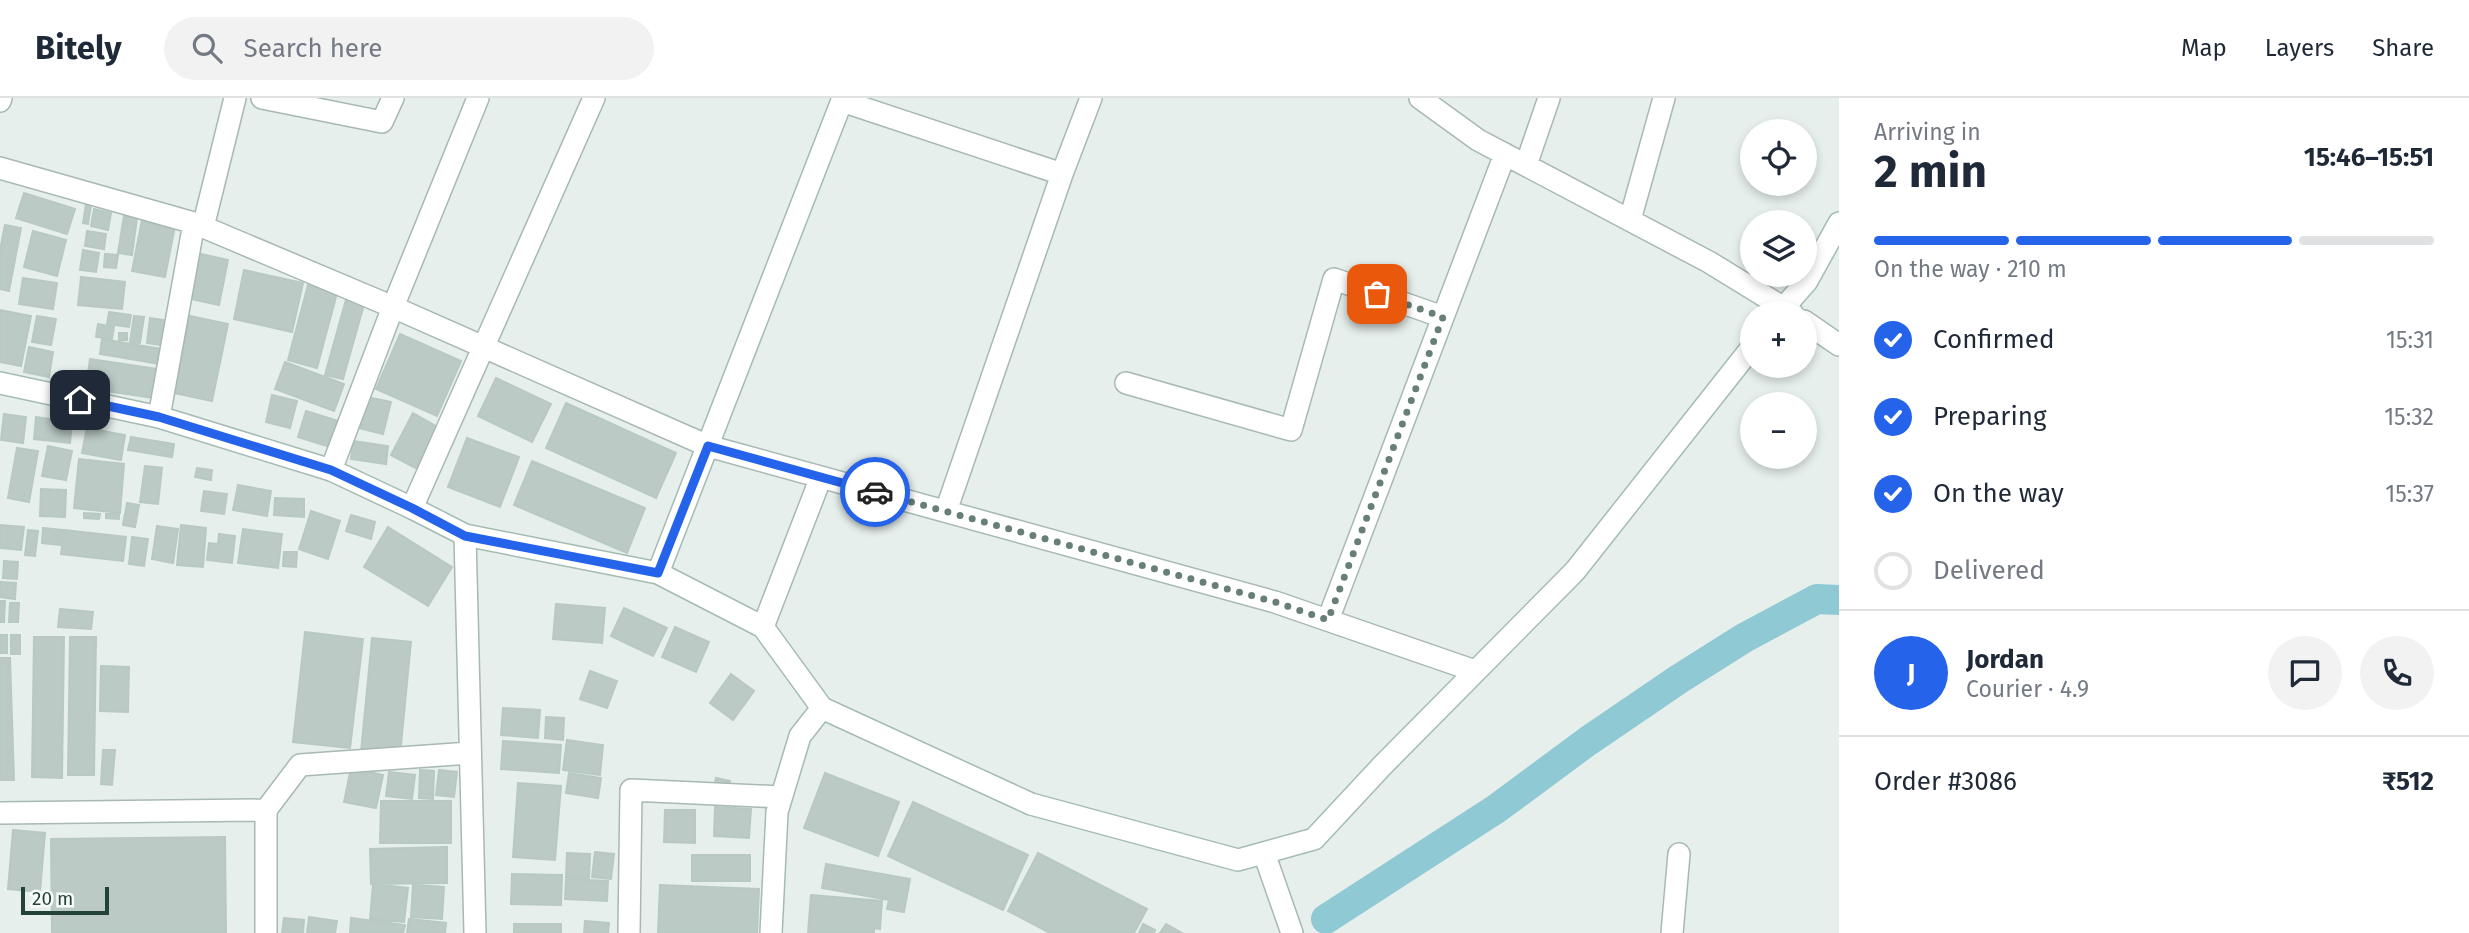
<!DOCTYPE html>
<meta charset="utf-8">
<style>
:root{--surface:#fff;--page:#f2f2f3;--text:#1f2937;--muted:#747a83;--line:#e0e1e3;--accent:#2563eb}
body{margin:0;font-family:"Fira Sans",sans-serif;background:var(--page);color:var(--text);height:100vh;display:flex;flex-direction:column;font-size:26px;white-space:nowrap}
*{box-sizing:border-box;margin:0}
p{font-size:23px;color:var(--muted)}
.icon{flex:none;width:38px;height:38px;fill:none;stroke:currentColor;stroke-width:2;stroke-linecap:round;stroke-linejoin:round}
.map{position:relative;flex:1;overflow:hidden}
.side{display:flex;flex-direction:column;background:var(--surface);width:630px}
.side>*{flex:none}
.fabs{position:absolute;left:1740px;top:21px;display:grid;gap:14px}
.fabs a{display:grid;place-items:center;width:77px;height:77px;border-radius:50%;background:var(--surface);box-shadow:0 4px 10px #0003;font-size:35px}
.scale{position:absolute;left:21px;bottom:18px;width:88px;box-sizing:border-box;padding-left:7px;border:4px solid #24423a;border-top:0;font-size:19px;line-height:24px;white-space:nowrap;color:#24423a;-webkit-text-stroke:5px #f7fbf9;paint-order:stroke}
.pin{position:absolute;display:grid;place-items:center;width:60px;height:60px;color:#fff;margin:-30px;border-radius:14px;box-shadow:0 4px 10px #0006}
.courier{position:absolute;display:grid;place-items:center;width:70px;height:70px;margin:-35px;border:5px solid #2563eb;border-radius:50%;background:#fff;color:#222;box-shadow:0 2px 9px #0007}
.overview em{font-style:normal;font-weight:700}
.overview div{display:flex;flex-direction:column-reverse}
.overview{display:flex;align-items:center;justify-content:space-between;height:119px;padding:0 35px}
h1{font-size:46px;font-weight:700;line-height:52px}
.bar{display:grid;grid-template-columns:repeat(4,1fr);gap:10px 7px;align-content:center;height:84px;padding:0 35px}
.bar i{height:9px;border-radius:5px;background:var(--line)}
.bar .current{background:var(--accent)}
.bar p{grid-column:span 4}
.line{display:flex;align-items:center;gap:18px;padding:0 35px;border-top:2px solid var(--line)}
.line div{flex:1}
.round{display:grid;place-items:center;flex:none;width:74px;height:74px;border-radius:37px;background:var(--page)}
ol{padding:0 35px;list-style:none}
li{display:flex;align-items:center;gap:21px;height:77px}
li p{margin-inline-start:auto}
li .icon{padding:7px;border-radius:50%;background:var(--accent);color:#fff;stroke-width:4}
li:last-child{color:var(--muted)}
li i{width:38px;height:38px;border:4px solid var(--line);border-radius:50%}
header{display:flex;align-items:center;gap:42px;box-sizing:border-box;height:98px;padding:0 35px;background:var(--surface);border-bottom:2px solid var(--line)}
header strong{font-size:33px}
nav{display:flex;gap:38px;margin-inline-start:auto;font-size:24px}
.search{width:490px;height:63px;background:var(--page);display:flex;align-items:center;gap:18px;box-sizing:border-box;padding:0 24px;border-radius:38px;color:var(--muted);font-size:26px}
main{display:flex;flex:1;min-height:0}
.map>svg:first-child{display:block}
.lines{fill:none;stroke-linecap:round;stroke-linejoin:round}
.canal{stroke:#8ec9d4;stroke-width:30}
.building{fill:#bbcac4;stroke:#b8c9c2;stroke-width:2}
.street-casing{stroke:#a8b8b2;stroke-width:24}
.secondary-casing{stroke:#a4bbb3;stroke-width:24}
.street{stroke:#fff;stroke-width:21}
.secondary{stroke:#fff;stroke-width:21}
.done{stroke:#687f78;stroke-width:7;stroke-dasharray:0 12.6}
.route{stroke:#2563eb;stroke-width:9}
</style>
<header>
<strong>Bitely</strong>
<div class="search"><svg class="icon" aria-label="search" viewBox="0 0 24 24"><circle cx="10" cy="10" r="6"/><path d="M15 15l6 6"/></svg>Search here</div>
<nav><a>Map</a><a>Layers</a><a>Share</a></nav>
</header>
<main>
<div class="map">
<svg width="1839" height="835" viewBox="0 0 1839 835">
<rect width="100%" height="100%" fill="#e6efeb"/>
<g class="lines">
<path class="canal" d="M1326 821 1496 711 1588 643 1679 581 1744 540 1817 501 1839 502"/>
</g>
<path class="building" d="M24 95 75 111 67 136 16 120Z
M86 106 91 107 88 126 83 125Z
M94 111 111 115 108 132 91 128Z
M124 118 137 120 132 157 118 155Z
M142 122 175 128 165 179 132 173Z
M5 127 21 130 9 193 0 191V152Z
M33 133 66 142 57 178 24 169Z
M87 133 106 136 104 151 85 148Z
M83 152 99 155 96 174 80 172Z
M192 154 228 162 219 207 182 199Z
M105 156 118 157 116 170 104 169Z
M244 172 303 185 292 234 234 221Z
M81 179 125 184 122 211 78 207Z
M23 180 57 185 53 211 19 206Z
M308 187 337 195 317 270 288 262Z
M347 198 365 203 343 281 325 277Z
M0 212 31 218 21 268 0 264Z
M109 214 131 217 129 229 107 226Z
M37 218 56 221 51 247 32 244Z
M134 218 144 219 140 245 130 244Z
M190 218 228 226 212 303 174 295Z
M150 220 170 223 167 248 147 245Z
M98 226 114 229 112 241 96 239Z
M119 235H127V242H119Z
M400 236 461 263 437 318 376 291Z
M102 241 162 251 160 266 100 256Z
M29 249 53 254 49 279 24 274Z
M90 261 158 271 154 300 86 290Z
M285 264 344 286 334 313 275 291Z
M496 280 551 306 532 344 478 318Z
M272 297 297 303 290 330 266 324Z
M367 299 391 304 383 336 359 330Z
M566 305 676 355 656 400 546 350Z
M306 313 338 323 330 349 298 339Z
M413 315 439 330 417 371 391 357Z
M4 316 26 319 23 345 1 342Z
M36 319 72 324 70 345 34 341Z
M87 330 125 337 121 362 82 355Z
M131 339 174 346 172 359 128 352Z
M467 340 519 359 500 409 448 389Z
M353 343 388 348 386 366 351 361Z
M48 348 72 353 66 382 42 378Z
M17 350 38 353 29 404 8 400Z
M79 361 124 366 120 415 74 410Z
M532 363 645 410 627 455 514 407Z
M145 368 162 370 158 406 140 404Z
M197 370 212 372 211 382 195 379Z
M238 387 271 393 267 418 233 412Z
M41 391 66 392 65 419 40 418Z
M204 393 227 396 224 416 201 413Z
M275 400 304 401V419L274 417Z
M127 405 139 407 135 429 123 427Z
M311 413 340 423 328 461 299 451Z
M84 415 100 416 99 421 84 420Z
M106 416H119V421L106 420Z
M351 417 375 424 371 441 346 433Z
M0 427 24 429 21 452 0 450Z
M181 427 206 430 203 469 177 467Z
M157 428 178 431 173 465 152 461Z
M388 429 452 469 428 508 364 469Z
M43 430 62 432 60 447 42 445Z
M243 431 282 436 278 470 238 465Z
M28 432 38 433 35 458 25 457Z
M64 432 126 439 123 463 61 456Z
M219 436 235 438 232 465 207 462 209 445 218 446Z
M132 439 148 441 144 468 129 466Z
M284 454H297L296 469 283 468Z
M4 463 18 464 17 481 3 480Z
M0 484 16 485 15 501 0 499Z
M0 503H5L4 524H0Z
M10 505H19L18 524H9Z
M556 506 605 510 602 545 553 541Z
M624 510 667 530 653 558 611 538Z
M60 511 93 514 91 531 58 529Z
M675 529 709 544 696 574 662 559Z
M305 534 363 541 350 650 293 644Z
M0 537H7V555H0Z
M11 537H20V556H11Z
M34 539H64L62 680 32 679Z
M70 539H96L94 677H68Z
M372 540 411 544 400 657 361 654Z
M0 560H10L14 682H0Z
M101 568 129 569 128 614 100 613Z
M590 573 617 583 607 610 580 601Z
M731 576 754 593 733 622 710 605Z
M503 610 540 612 538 640 501 637Z
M546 619 564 620 563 642 545 640Z
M567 642 603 647 600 677 563 672Z
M503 643 561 647 559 675 501 671Z
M103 652H115L112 687 101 686Z
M351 670 383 677 376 710 344 704Z
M420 672 434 673 433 701 419 700Z
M439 672 457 674 454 699 436 697Z
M389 674 415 677 412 701 386 698Z
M569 675 601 680 598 700 566 695Z
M825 675 899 704 878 758 804 730Z
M716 680 730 683 729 693 714 690Z
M518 685 561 688 555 762 513 759Z
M381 703H451V745H380Z
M913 704 1028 757 1003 812 888 758Z
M715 709 751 711 749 740 714 738Z
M665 712H695V745L664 744Z
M13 732 45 735 40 794 8 791Z
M225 739 226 835H52L51 741Z
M447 749V785L371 786 370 751Z
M595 754 614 756 611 781 592 779Z
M567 755 590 756 589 780 566 779Z
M1038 755 1147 811 1134 835H1050L1008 813Z
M692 757H750V783H692Z
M826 766 910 781 904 814 887 811 889 802 822 790Z
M512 776 562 777 561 807 511 806Z
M566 781 608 783 607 803 565 801Z
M373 786 408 790 404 824 370 821Z
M413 787 444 789 442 821 411 819Z
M660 787 759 791 757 835H658Z
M811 797 882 803 880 831 874 830V835H808Z
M309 819 337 823 335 835H307Z
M284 820 304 822 303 835H282Z
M351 820 405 827 403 835H350Z
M409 821 446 825 445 835H407Z
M585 823 609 825 608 835H584Z
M514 826H561V835H514Z
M1143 826 1155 832 1154 835H1139Z
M1166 826 1182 835H1160Z"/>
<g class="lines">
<g class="street-casing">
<path id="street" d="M262 0 382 24 393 0
M1420 0 1478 42 1709 164 1792 215
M0 3 1 0
M842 3 1062 76
M1526 67 1549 0
M0 70 194 125 393 209 708 348 1275 504 1475 573
M1630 122 1664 0
M203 129 235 0
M1804 223 1839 247
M1126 285 1291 332 1334 181 1443 219
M159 319 194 125
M331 372 393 209 478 0
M412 410 594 0
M946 413 1062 76 1091 0
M465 437 475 835
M1328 522 1505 56
M763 529 821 379
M0 715 266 712
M1264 755 1292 835
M266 835V712L300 667 470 655
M629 835 631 692 781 699
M1672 835 1679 756"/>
</g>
<g class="secondary-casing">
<path id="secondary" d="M1779 215 1807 183 1839 125
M0 285 159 319 331 372 412 410 465 437 658 475 763 529 822 610 1031 706 1238 762 1314 741 1381 669 1575 473 1752 249
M658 475 843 0
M771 835 777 714 800 638 822 610"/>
</g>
<use href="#street" class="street"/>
<use href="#secondary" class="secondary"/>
</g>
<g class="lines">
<path class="done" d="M875 394 1275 504 1328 522 1443 219 1377 196"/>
<path class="route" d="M80 302 159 319 331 372 412 410 465 438 658 475 708 348 875 394"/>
</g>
</svg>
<div class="fabs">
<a><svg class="icon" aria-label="locate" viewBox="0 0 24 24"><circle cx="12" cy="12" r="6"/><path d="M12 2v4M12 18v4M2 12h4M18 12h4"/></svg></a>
<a><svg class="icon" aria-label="layers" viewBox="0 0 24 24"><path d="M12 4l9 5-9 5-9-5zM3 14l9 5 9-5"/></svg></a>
<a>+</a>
<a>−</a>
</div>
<div class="scale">20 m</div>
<div class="pin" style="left:1377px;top:196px;background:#ea580c"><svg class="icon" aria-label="bag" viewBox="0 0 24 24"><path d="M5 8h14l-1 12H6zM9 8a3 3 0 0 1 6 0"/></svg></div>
<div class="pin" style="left:80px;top:302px;background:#1f2937"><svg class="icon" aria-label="home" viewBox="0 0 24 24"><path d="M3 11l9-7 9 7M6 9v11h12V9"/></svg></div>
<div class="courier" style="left:875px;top:394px"><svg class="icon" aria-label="car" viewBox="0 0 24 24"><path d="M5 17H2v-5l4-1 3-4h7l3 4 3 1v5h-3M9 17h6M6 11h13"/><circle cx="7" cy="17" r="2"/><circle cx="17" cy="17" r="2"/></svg></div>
</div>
<section class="side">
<div class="overview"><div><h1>2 min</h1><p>Arriving in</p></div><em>15:46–15:51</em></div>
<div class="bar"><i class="current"></i><i class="current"></i><i class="current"></i><i></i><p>On the way · 210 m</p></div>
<ol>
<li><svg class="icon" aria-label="check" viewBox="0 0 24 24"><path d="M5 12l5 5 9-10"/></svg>Confirmed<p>15:31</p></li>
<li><svg class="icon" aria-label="check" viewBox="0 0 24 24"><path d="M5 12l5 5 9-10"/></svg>Preparing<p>15:32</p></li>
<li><svg class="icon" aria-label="check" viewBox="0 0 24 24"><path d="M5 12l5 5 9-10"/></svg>On the way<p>15:37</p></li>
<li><i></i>Delivered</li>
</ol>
<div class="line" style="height:126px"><b class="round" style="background:var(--accent);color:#fff">J</b><div><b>Jordan</b><p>Courier · 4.9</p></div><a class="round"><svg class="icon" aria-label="chat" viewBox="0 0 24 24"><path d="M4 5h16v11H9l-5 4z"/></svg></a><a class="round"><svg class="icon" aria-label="phone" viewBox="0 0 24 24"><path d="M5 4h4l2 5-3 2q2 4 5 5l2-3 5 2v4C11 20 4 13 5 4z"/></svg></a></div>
<div class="line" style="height:91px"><div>Order #3086</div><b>₹512</b></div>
</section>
</main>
